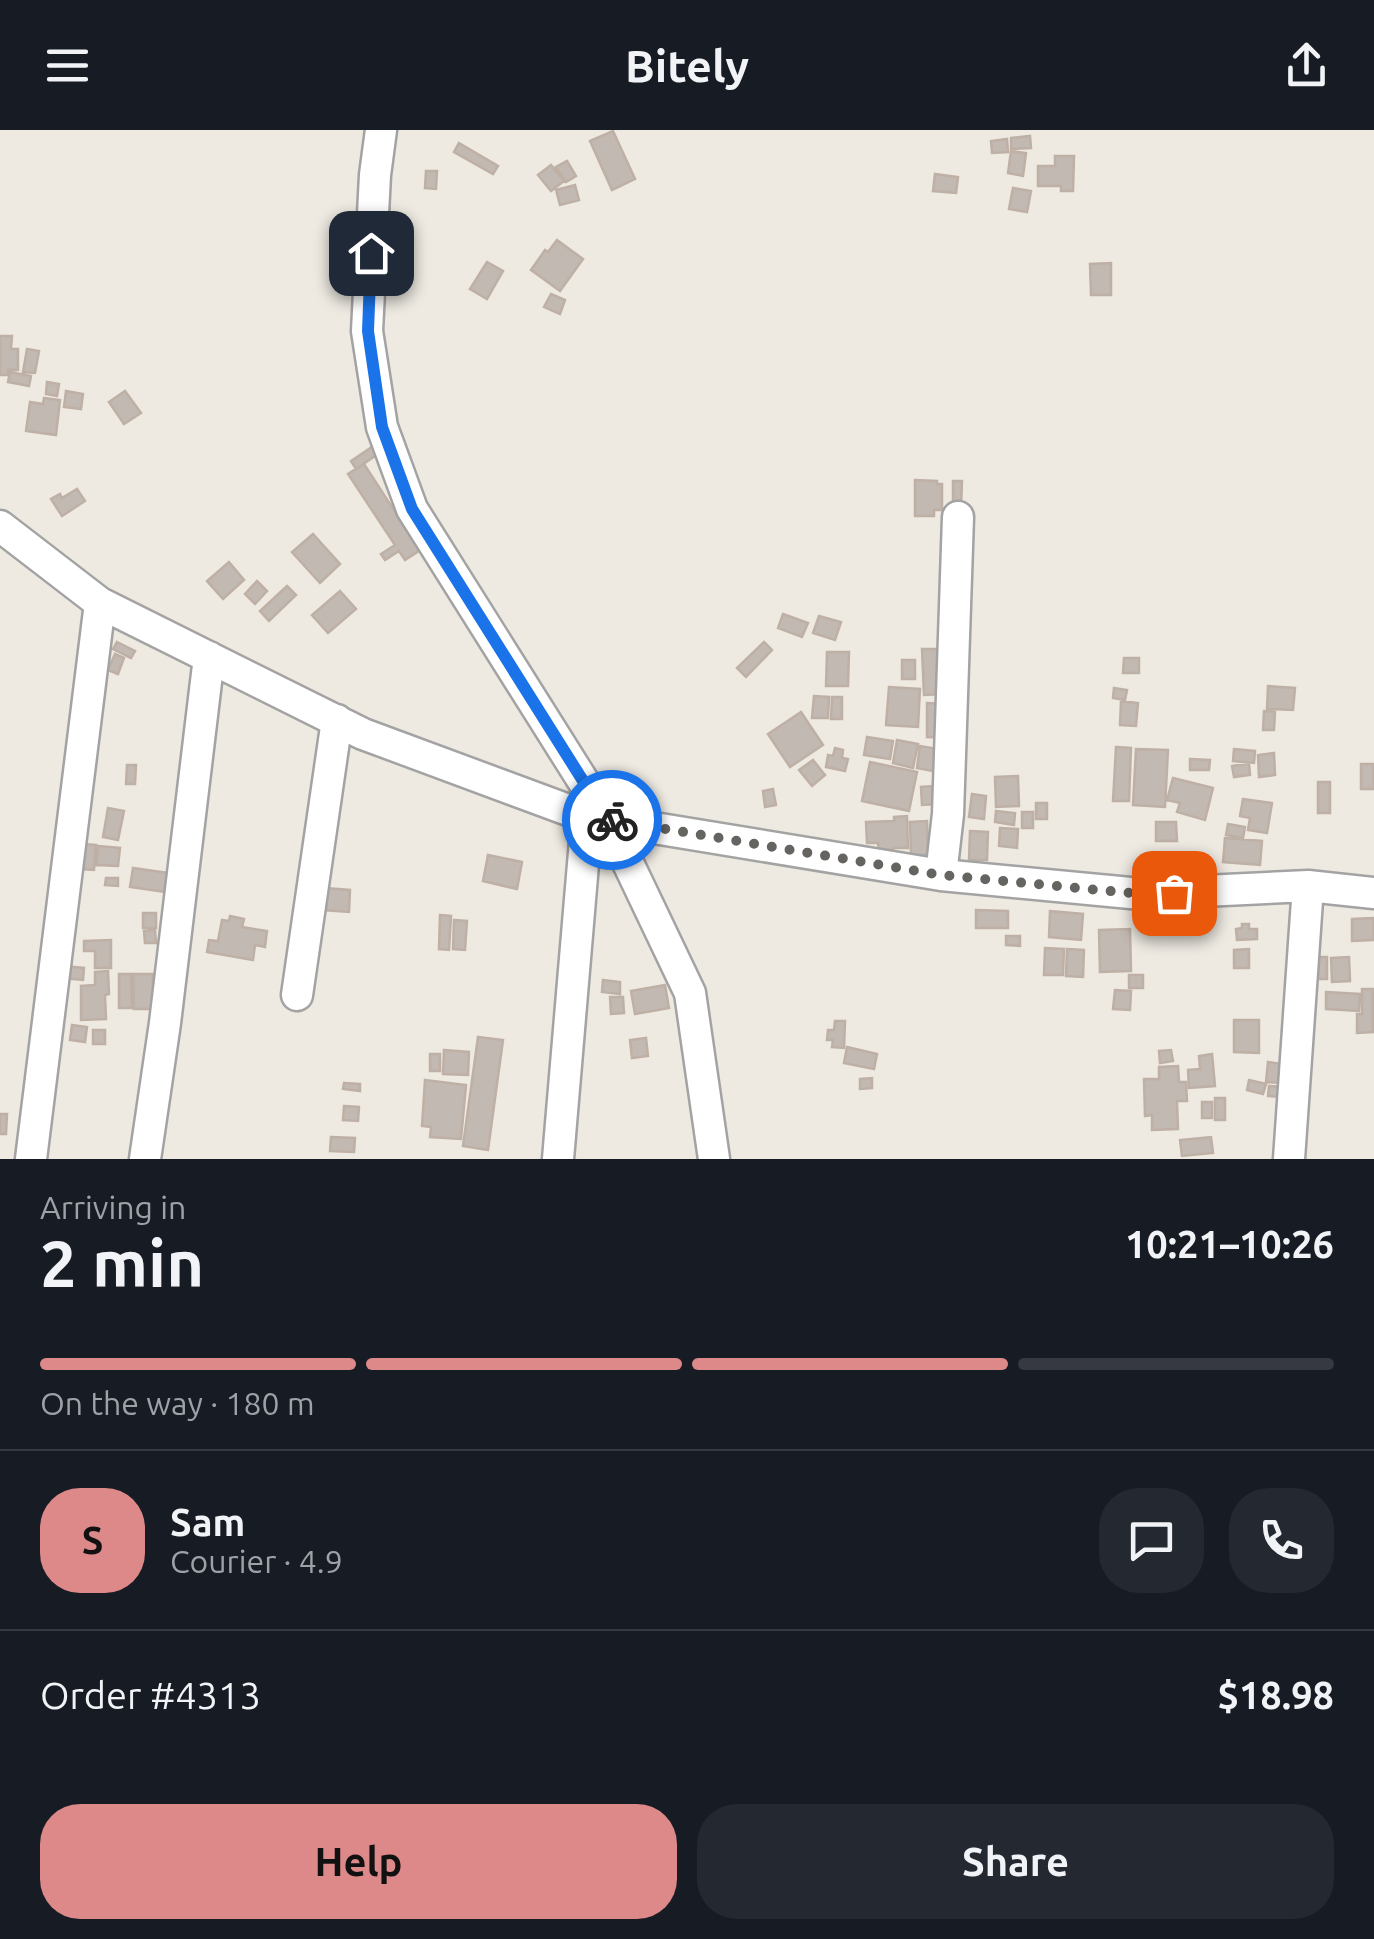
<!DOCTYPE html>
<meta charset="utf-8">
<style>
:root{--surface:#171b24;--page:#242831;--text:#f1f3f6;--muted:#9ea1a6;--line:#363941;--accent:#dd8889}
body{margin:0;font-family:Ubuntu,sans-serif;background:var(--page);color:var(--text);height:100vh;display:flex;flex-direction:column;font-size:38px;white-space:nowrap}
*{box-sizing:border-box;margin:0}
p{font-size:32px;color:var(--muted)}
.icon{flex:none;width:55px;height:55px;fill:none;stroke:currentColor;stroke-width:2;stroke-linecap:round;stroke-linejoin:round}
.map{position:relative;height:1029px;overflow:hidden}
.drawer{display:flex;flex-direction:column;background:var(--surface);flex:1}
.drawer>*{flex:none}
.pin{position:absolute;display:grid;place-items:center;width:85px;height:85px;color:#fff;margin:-42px;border-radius:20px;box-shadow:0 5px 15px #0006}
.courier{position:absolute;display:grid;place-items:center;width:100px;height:100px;margin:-50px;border:8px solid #1a73e8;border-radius:50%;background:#fff;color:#222;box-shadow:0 2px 12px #0007}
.overview em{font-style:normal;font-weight:600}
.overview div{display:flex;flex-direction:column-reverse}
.overview{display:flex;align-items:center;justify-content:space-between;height:170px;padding:0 40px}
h1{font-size:65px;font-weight:600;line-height:75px}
.bar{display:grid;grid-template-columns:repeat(4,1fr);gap:15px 10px;align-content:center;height:120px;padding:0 40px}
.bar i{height:12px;border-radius:8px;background:var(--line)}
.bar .on{background:var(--accent)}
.bar p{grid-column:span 4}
.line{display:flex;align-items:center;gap:25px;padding:0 40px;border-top:2px solid var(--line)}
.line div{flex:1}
.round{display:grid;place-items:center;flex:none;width:105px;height:105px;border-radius:40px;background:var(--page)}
.cta{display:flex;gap:20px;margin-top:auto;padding:20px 40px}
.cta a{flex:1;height:115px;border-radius:40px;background:var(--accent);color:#111;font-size:40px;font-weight:600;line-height:115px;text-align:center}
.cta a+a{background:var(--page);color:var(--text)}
header{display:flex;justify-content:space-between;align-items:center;height:130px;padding:0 40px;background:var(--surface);font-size:45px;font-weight:600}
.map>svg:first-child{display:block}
.building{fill:#c2b9b2;stroke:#bfb0a5;stroke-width:2.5}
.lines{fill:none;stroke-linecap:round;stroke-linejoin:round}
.minor-casing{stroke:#a3a3a3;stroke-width:35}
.minor{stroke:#fff;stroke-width:30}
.done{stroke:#666461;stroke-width:10;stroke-dasharray:0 18}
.route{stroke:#1a73e8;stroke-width:12}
</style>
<header><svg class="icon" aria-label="menu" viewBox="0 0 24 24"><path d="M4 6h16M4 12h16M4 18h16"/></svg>Bitely<svg class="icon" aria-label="share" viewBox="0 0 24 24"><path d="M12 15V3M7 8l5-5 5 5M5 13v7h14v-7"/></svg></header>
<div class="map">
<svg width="1374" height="1029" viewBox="0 0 1374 1029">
<rect width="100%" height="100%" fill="#eeeae2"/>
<path class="building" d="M613 1 635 49 612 60 590 11Z
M1030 6 1031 18 1011 19V8Z
M1007 9 1008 22 992 23 991 11Z
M459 13 498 36 493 44 454 22Z
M1011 21 1026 23 1023 46 1008 43Z
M1055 26H1074L1073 61H1061V56H1038V36H1055Z
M567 31 576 46 566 52 556 37Z
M551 35 564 51 551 61 538 45Z
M426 41H437L436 59 425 58Z
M935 44 958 47 956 63 933 61Z
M575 55 579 70 560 75 556 60Z
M1013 58 1031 61 1027 82 1009 79Z
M557 110 583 129 560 161 531 140 545 120 548 122Z
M487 132 503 141 487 169 470 159Z
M1111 133V165H1091L1090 134Z
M551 164 565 170 560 184 544 177Z
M0 206H12L11 219H18V240H8V245H0Z
M27 219 39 221 35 243 23 242Z
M10 242 31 246 29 256 8 252Z
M47 252 59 254 57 266 46 264Z
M66 261 83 264 81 279 64 277Z
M125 261 141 283 124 294 109 272Z
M44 268 60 270 56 305 26 301 30 272 43 274Z
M379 312 384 320 356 339 351 331Z
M364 334 412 408 422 419 405 430 399 421 385 430 381 424 395 415 348 344Z
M915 350 937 351V354H942V380H934V386H915Z
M953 351H962L961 378H953Z
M77 359 85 371 62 386 51 369 60 364 62 368Z
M313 404 340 434 320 453 292 422Z
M229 432 244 450 223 469 207 451Z
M257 451 267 461 255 474 245 464Z
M287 456 296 465 269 491 260 481Z
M340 461 356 479 328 503 312 485Z
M783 484 808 493 802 507 778 498Z
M819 486 841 492 835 510 813 503Z
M117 512 135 521 131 528 113 519Z
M764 512 772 520 746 547 737 538Z
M922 519H941L943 564 924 565Z
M827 522H849L848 556H826Z
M115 524 124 528 118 544 108 540Z
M1124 528H1139V543H1123Z
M902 530H915V549H902Z
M1268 556 1295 558 1293 580 1267 579Z
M889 557 920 559 918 597 886 595Z
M1114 558 1127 560 1125 570 1113 568Z
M814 566 829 567 828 588H812Z
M832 567H842V589H831Z
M1121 571 1138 573 1136 596 1120 595Z
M927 573 947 574 946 608 927 607Z
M1264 581 1275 582 1274 600H1263Z
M801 582 823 615 790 637 768 604Z
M867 607 893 611 890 629 864 625Z
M897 610 918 614 913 638 893 633Z
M920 616 937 619 933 641 917 638Z
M1116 617 1131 618 1129 671H1113Z
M835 618 843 620 842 628 848 629 845 641 826 637 828 625 833 626Z
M1136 619 1168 620 1165 677 1133 675Z
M1234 619 1255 621 1254 633 1233 631Z
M1274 623 1275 645 1259 647 1258 625Z
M1190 629 1210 630 1209 640H1190Z
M813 630 825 645 812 656 799 640Z
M870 632 917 642 909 681 862 671Z
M1249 633 1250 645 1234 647 1232 636Z
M1361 634H1374V659H1361Z
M127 635H136L135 654H126Z
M1018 646 1019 676 996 677 995 647Z
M1173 648 1213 658 1205 690 1177 682 1180 673 1167 670Z
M1318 652H1330V683H1318Z
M933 656 935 674 922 675 921 657Z
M773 659 776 675 765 677 763 661Z
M972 664 986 666 984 689 969 687Z
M1243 669 1272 673 1267 703 1248 700 1250 688 1240 686Z
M1036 673H1047V689H1036Z
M108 678 124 681 118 710 103 707Z
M996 681 1015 683 1014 695 995 692Z
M1022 682H1033V698H1022Z
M907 686 908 718H893V722L879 723 878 713H867L866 692 894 691V687Z
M927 691 928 725H911L910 692Z
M1156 692H1176L1177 711H1156Z
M1228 694 1245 697 1243 708 1226 705Z
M1000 698 1018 699 1017 718 999 716Z
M970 701 988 702 987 730H969Z
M1225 708 1262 711 1260 735 1223 732Z
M82 714 96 715 94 740 80 739Z
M98 716 120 718 118 736 96 735Z
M488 725 522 732 517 759 483 751Z
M133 738 169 743 166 762 130 757Z
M106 748H118V756L105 755Z
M325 758 350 760 349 782 323 780Z
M976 780 1008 781V798H976Z
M1050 781 1083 784 1081 810 1049 807Z
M143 783H156V798H143Z
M440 785 451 786 449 820 439 819Z
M230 786 244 789 242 797 267 801 265 817 255 815 253 830 207 822 209 810 218 811 222 790 229 791Z
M1374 788V810L1352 811V789Z
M454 790 467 791 465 820 453 819Z
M1242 794H1249V799H1257V809L1237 810 1236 799 1242 798Z
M1130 799 1131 841 1100 842 1099 800Z
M155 800 156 813H145L144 801Z
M1006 806H1020V816L1006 815Z
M111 810V838H95V821H84V811Z
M1045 818 1064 819 1063 845H1044Z
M1067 819 1084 820 1083 847 1066 846Z
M1249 819V838H1234V820Z
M1311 827H1327V849H1310Z
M1349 827 1350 851 1332 852 1331 828Z
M63 836 84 838 83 850 62 848Z
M108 841 109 864 105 865 106 889 81 890V856L95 855V842Z
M119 844H131L132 878H119Z
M133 844H153V879H134Z
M1129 845H1143V858H1129Z
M603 850 620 852V864L602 862Z
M665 855 669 878 635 884 631 861Z
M1362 859H1373V902L1357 903V884H1362Z
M1115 860 1131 861 1130 880 1113 879Z
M1326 862 1360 864 1359 881 1326 879Z
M610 867H623L624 883 611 884Z
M1234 890H1259V923L1234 922Z
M835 891H845L844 918 832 917 833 910H827L828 900H834Z
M72 895 87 897 85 912 70 910Z
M93 900H105V914H93Z
M478 907 503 910 488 1020 463 1016Z
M646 908 648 926 632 928 630 910Z
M847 917 877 924 874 939 844 933Z
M444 920 469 922 468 945 443 944Z
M1171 920 1173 931 1160 933 1159 921Z
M430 924H440V941H430Z
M1212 924 1215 956 1189 958 1188 940 1200 939 1199 926Z
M1268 932 1282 934 1279 953 1266 952Z
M1178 936 1179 952H1186L1187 971H1177L1178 999 1152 1000V985L1145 986 1144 949H1159V937Z
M872 948V958L860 959V949Z
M425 950 466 955 461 1009 430 1007 431 997 422 996Z
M1249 950 1266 954 1263 964 1247 960Z
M344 953 360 954V961L343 959Z
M1269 956 1284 957 1283 967 1268 966Z
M1215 968H1225V990H1215Z
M1202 972H1212V988H1202Z
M344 976 359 977 358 991 343 990Z
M0 984H7L6 1004H0Z
M331 1007 355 1008 354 1022 330 1021Z
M1211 1007 1213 1023 1182 1026 1180 1010Z"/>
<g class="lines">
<g class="minor-casing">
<path id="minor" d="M381 0 375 45 367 201 382 297 412 379 607 689 690 863 714 1029
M0 396 100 473 363 604 587 687 941 745 1141 764 1308 756 1374 763
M941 745 948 684 958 387
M297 865 337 590
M31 1029 100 473
M145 1029 165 893 209 527
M558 1029 587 687
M1289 1029 1308 756"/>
</g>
<use href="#minor" class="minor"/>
</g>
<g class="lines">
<path class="done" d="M612 690 941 745 1141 764 1174 763"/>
<path class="route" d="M371 123 368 201 382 297 412 379 607 689 612 690"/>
</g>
</svg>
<div class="pin" style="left:1174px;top:763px;background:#ea580c"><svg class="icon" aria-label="bag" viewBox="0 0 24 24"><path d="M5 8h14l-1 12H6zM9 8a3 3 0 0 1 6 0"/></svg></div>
<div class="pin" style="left:371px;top:123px;background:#1f2937"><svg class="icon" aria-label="home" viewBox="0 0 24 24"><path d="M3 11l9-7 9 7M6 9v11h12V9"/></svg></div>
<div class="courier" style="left:612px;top:690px"><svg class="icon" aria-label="bike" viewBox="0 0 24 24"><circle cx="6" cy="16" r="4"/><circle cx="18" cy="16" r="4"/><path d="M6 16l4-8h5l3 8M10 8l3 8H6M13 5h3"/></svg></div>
</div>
<section class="drawer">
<div class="overview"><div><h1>2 min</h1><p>Arriving in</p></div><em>10:21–10:26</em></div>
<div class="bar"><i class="on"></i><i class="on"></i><i class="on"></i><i></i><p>On the way · 180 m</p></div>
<div class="line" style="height:180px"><b class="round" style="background:var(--accent);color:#111">S</b><div><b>Sam</b><p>Courier · 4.9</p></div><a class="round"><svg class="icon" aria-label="chat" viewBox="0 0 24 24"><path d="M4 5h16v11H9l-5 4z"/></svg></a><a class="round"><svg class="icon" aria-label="phone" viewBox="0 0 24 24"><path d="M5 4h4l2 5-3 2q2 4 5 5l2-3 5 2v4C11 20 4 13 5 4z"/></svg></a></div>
<div class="line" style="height:130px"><div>Order #4313</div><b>$18.98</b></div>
<div class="cta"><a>Help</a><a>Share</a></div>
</section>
